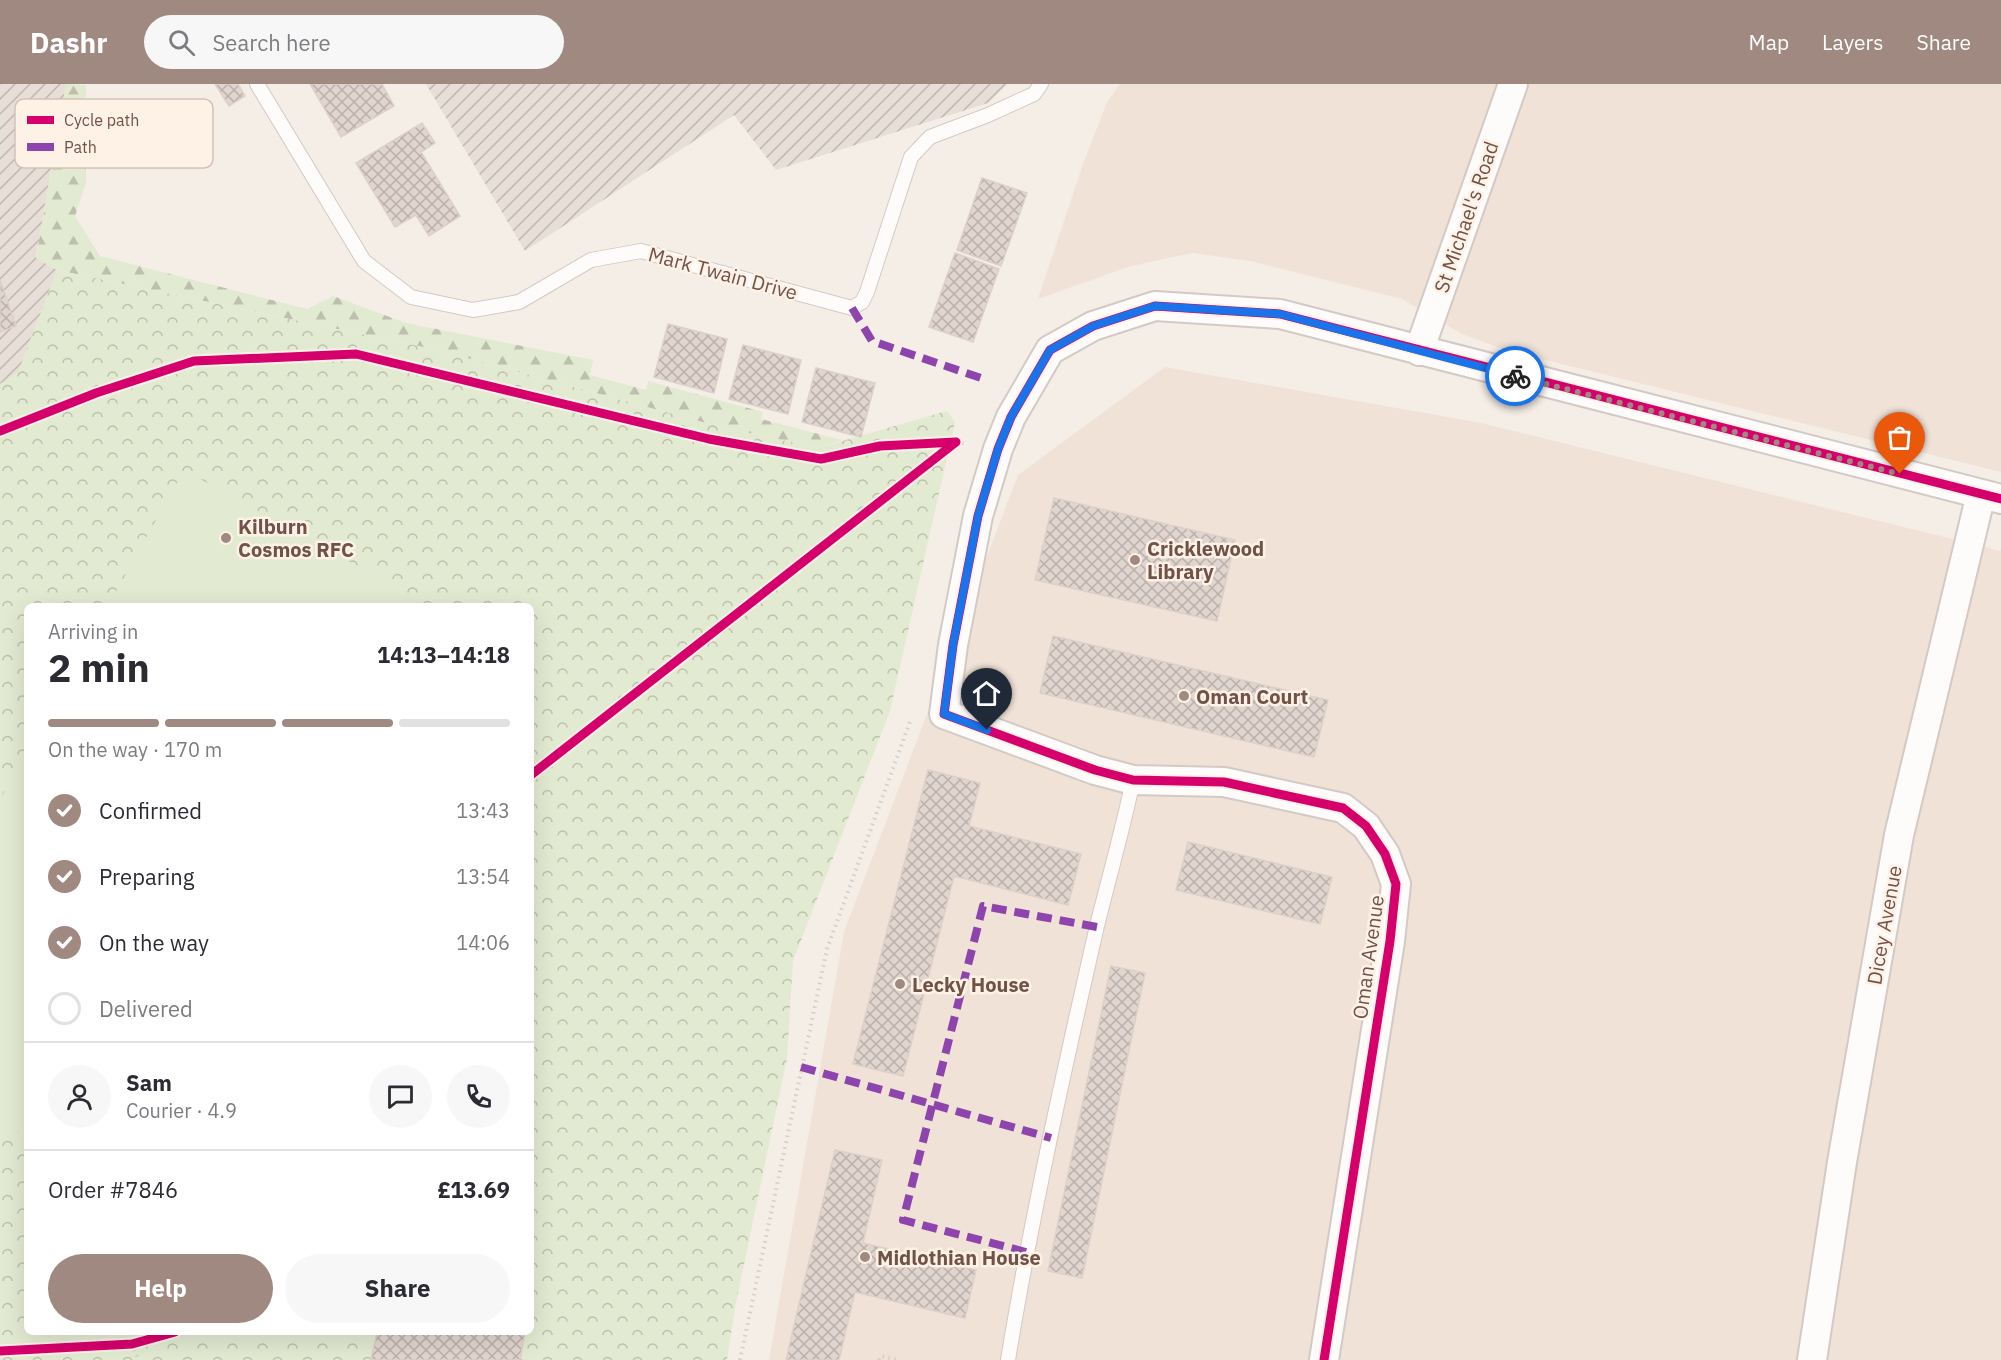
<!DOCTYPE html>
<meta charset="utf-8">
<style>
:root{--surface:#fff;--page:#f7f7f7;--text:#2b2b33;--muted:#7c7c81;--line:#e1e1e2;--accent:#9f8980}
body{margin:0;font-family:"IBM Plex Sans",sans-serif;background:var(--page);color:var(--text);height:100vh;display:flex;flex-direction:column;font-size:22px;white-space:nowrap}
*{box-sizing:border-box;margin:0}
p{font-size:20px;color:var(--muted)}
.icon{flex:none;width:33px;height:33px;fill:none;stroke:currentColor;stroke-width:2;stroke-linecap:round;stroke-linejoin:round}
.map{position:relative;flex:1;overflow:hidden}
.details{position:absolute;left:24px;top:519px;width:510px;height:732px;display:flex;flex-direction:column;background:var(--surface);border-radius:9px;box-shadow:0 6px 24px #0002}
.details>*{flex:none}
.pin{position:absolute;display:grid;place-items:center;width:51px;height:51px;color:#fff;margin:-62px -26px;border-radius:50% 50% 50% 0;rotate:-45deg;box-shadow:0 0 6px #0007}
.pin .icon{rotate:45deg}
.courier{position:absolute;display:grid;place-items:center;width:60px;height:60px;margin:-30px;border:4px solid #1a73e8;border-radius:50%;background:#fff;color:#222;box-shadow:0 2px 8px #0007}
.head em{font-style:normal;font-weight:700}
.head div{display:flex;flex-direction:column-reverse}
.head{display:flex;align-items:center;justify-content:space-between;height:102px;padding:0 24px}
h1{font-size:39px;font-weight:700;line-height:45px}
.bar{display:grid;grid-template-columns:repeat(4,1fr);gap:9px 6px;align-content:center;height:72px;padding:0 24px}
.bar i{height:8px;border-radius:4px;background:var(--line)}
.bar .selected{background:var(--accent)}
.bar p{grid-column:span 4}
.line{display:flex;align-items:center;gap:15px;padding:0 24px;border-top:2px solid var(--line)}
.line div{flex:1}
.round{display:grid;place-items:center;flex:none;width:63px;height:63px;border-radius:32px;background:var(--page)}
ol{padding:0 24px;list-style:none}
li{display:flex;align-items:center;gap:18px;height:66px}
li p{margin-inline-start:auto}
li .icon{padding:6px;border-radius:50%;background:var(--accent);color:#fff;stroke-width:4}
li:last-child{color:var(--muted)}
li i{width:33px;height:33px;border:3px solid var(--line);border-radius:50%}
.primary-button{display:flex;gap:12px;margin-top:auto;padding:12px 24px}
.primary-button a{flex:1;height:69px;border-radius:36px;background:var(--accent);color:#fff;font-size:24px;font-weight:700;line-height:69px;text-align:center}
.primary-button a+a{background:var(--page);color:var(--text)}
header{display:flex;align-items:center;gap:36px;box-sizing:border-box;height:84px;padding:0 30px;background:var(--accent);color:#fff}
header strong{font-size:28px}
nav{display:flex;gap:33px;margin-inline-start:auto;font-size:21px}
.search{width:420px;height:54px;background:var(--page);display:flex;align-items:center;gap:15px;box-sizing:border-box;padding:0 21px;border-radius:33px;color:var(--muted);font-size:22px}
.map>svg:first-child{display:block}
.residential{fill:#f0e2d7}
.industrial{fill:url(#industrial-furrows)}
.forest{fill:url(#forest-firs)}
.park{fill:url(#park-crowns);fill-rule:evenodd}
.pitch{fill:#e3ead2}
.building{fill:url(#building-cross-hatch);stroke:#ddd0ca;stroke-width:1.5}
.lines{fill:none;stroke-linecap:round;stroke-linejoin:round}
.service-casing{stroke:#d3c9c5;stroke-width:16}
.minor-casing{stroke:#d3c9c5;stroke-width:32}
.path{stroke:#d6ccc9;stroke-width:4;stroke-dasharray:1.5 4.5;stroke-linecap:butt}
.service{stroke:#fefcfb;stroke-width:14}
.minor{stroke:#fefcfb;stroke-width:28}
.quiet{stroke:#8e44ad;stroke-width:8;stroke-dasharray:15 8;stroke-linecap:butt}
.cycleway-casing{stroke:#fef2e7;stroke-width:13}
.cycleway{stroke:#d6006c;stroke-width:9}
.done{stroke:#9f8980;stroke-width:6;stroke-dasharray:0 10.8}
.route{stroke:#1a73e8;stroke-width:8}
.poi-dot{fill:#9f8980;stroke:#fef2e7;stroke-width:2}
.labels{text-anchor:middle;dominant-baseline:central;stroke-width:5;stroke-linejoin:round;paint-order:stroke}
.street-label{font-size:20px;fill:#715249;stroke:#fef2e7}
.poi-label{font-size:20px;font-weight:bold;fill:#715249;stroke:#fef2e7;text-anchor:start}
.key{fill:#fef2e7;stroke:#d4c2b8;stroke-width:1.5}
.key-label{font-size:16px;fill:#715249}
</style>
<header>
<strong>Dashr</strong>
<div class="search"><svg class="icon" aria-label="search" viewBox="0 0 24 24"><circle cx="10" cy="10" r="6"/><path d="M15 15l6 6"/></svg>Search here</div>
<nav><a>Map</a><a>Layers</a><a>Share</a></nav>
</header>
<div class="map">
<svg width="2001" height="1276" viewBox="0 0 2001 1276">
<defs>
<pattern id="industrial-furrows" width="10" height="10" patternUnits="userSpaceOnUse" patternTransform="scale(1.5)"><rect width="10" height="10" fill="#e7ded8"/><path d="M-1 1l2-2M0 10L10 0M9 11l2-2" fill="none" stroke="#c0b7b1"/></pattern>
<pattern id="forest-firs" width="22" height="20" patternUnits="userSpaceOnUse" patternTransform="scale(1.5)"><rect width="22" height="20" fill="#e3ead2"/><path d="M5 1l3.5 6h-7zM16 11l3.5 6h-7z" fill="#bcc0ac"/></pattern>
<pattern id="park-crowns" width="20" height="18" patternUnits="userSpaceOnUse" patternTransform="scale(1.5)"><rect width="20" height="18" fill="#e3ead2"/><path d="M2 6a3 3 0 1 1 6 0M12 15a3 3 0 1 1 6 0" fill="none" stroke="#bcc0ac"/></pattern>
<pattern id="building-cross-hatch" width="8" height="8" patternUnits="userSpaceOnUse" patternTransform="scale(1.5)"><rect width="8" height="8" fill="#e1d6cf"/><path d="M0 0l8 8M0 8l8-8" fill="none" stroke="#bbb0aa"/></pattern>
</defs>
<rect width="100%" height="100%" fill="#f5eee7"/>
<path class="residential" d="M1120 0H2001V388L1505 266 1462 250 1402 215 1250 177 1192 169 1131 182 1038 215 1082 83 1107 18Z
M1165 283 1481 339 2001 467V1276H769L844 848 1018 391Z"/>
<path class="industrial" d="M0 0H66L36 173 57 186 18 289 0 300Z
M426 0H1008L988 19 776 86 734 31 525 167Z"/>
<path class="forest" d="M66 0 86 1V99L75 132 100 172 307 225 333 212 406 239 593 276 590 291 646 306 648 297 763 328 761 335 842 356 818 364 713 341 437 266 57 186 36 174Z"/>
<path class="park" d="M57 186 437 266 713 341 818 364 947 327 955 338 890 627 793 877 787 974 735 1224 727 1276H0V300L18 288ZM27 522H531V1248H27Z"/>
<path class="pitch" d="M184 386 429 522H108Z
M27 667V1053L0 1038V715Z"/>
<path class="building" d="M215 0H238L245 12 229 22Z
M310 0H382L394 22 341 53Z
M422 39 435 59 421 68 460 132 429 152 416 131 395 143 356 79Z
M982 94 1027 109 1001 182 957 166Z
M955 169 999 185 973 258 929 243Z
M0 196 16 242 0 248Z
M668 240 727 255 714 309 654 293Z
M743 261 801 276 788 330 729 315Z
M816 284 875 299 861 353 802 338Z
M1054 414 1235 456 1217 537 1035 496Z
M1053 552 1328 616 1314 673 1040 609Z
M928 686 980 699 969 742 1081 770 1068 821 954 792 903 992 853 980Z
M1188 758 1332 793 1320 840 1176 806Z
M1111 882 1145 889 1082 1194 1048 1187Z
M835 1066 882 1076 863 1159 976 1186 965 1234 855 1208 839 1276H786Z
M377 1248H525L520 1276H371Z"/>
<g class="lines">
<g class="service-casing">
<path id="service" d="M257 0 364 177 411 213 473 226 519 218 591 176 641 167 852 224 862 218 867 208 911 73 930 53 988 31 1034 10 1041 0
M1008 1276C1032 1130 1064 986 1097 842 1109 793 1123 745 1133 696"/>
</g>
<g class="minor-casing">
<path id="minor" d="M1419 267 1513 0
M1324 1276 1390 857 1396 800 1385 770 1366 742 1343 724 1224 698 1133 696 1095 686 944 630 953 561 978 432 998 365 1011 333 1050 266 1093 242 1155 222 1280 230 2001 415
M1812 1276 1842 1078 1899 751 1981 410"/>
</g>
<path class="path" d="M956 358 967 360
M132 1260 138 1276
M740 1276 827 865 911 635
M879 1276 881 1272 898 1276"/>
<use href="#service" class="service"/>
<use href="#minor" class="minor"/>
<path class="quiet" d="M852 224 872 257 984 295
M801 983 1051 1054
M1026 1168 903 1136 983 822 1097 843"/>
<g class="cycleway-casing">
<path id="cycleway" d="M0 347 96 309 194 277 356 270 709 355 821 375 880 362 956 358
M531 691 956 358
M0 1267 132 1260 175 1248
M1324 1276 1390 857 1396 800 1385 770 1366 742 1343 724 1224 698 1133 696 1095 686 944 630 953 561 978 432 998 365 1011 333 1050 266 1093 242 1155 222 1280 230 2001 415"/>
</g>
<use href="#cycleway" class="cycleway"/>
</g>
<g class="lines">
<path class="done" d="M1515 292 1900 390"/>
<path class="route" d="M987 646 944 630 953 561 978 432 998 365 1011 333 1050 266 1093 242 1155 222 1280 230 1515 292"/>
</g>
<g class="poi-dot">
<circle cx="226" cy="454" r="6"/>
<circle cx="1135" cy="476" r="6"/>
<circle cx="1184" cy="612" r="6"/>
<circle cx="900" cy="900" r="6"/>
<circle cx="865" cy="1173" r="6"/>
</g>
<g class="labels">
<g class="street-label">
<text transform="translate(1466 133) rotate(-71)">St Michael's Road</text>
<text transform="translate(723 189) rotate(15)">Mark Twain Drive</text>
<text transform="translate(1884 841) rotate(-80)">Dicey Avenue</text>
<text transform="translate(1368 873) rotate(-82)">Oman Avenue</text>
</g>
<g class="poi-label">
<text x="238" y="442">Kilburn<tspan x="238" dy="23">Cosmos RFC</tspan></text>
<text x="1147" y="464">Cricklewood<tspan x="1147" dy="23">Library</tspan></text>
<text x="1196" y="612">Oman Court</text>
<text x="912" y="900">Lecky House</text>
<text x="877" y="1173">Midlothian House</text>
</g>
</g>
<rect x="15" y="15" width="198" height="69" rx="9" class="key"/>
<rect x="27" y="32" width="27" height="8" fill="#d6006c"/>
<rect x="27" y="59" width="27" height="8" fill="#8e44ad"/>
<g class="key-label">
<text x="64" y="42">Cycle path</text>
<text x="64" y="69">Path</text>
</g>
</svg>
<div class="pin" style="left:1900px;top:390px;background:#ea580c"><svg class="icon" aria-label="bag" viewBox="0 0 24 24"><path d="M5 8h14l-1 12H6zM9 8a3 3 0 0 1 6 0"/></svg></div>
<div class="pin" style="left:987px;top:646px;background:#1f2937"><svg class="icon" aria-label="home" viewBox="0 0 24 24"><path d="M3 11l9-7 9 7M6 9v11h12V9"/></svg></div>
<div class="courier" style="left:1515px;top:292px"><svg class="icon" aria-label="bike" viewBox="0 0 24 24"><circle cx="6" cy="16" r="4"/><circle cx="18" cy="16" r="4"/><path d="M6 16l4-8h5l3 8M10 8l3 8H6M13 5h3"/></svg></div>
<section class="details">
<div class="head"><div><h1>2 min</h1><p>Arriving in</p></div><em>14:13–14:18</em></div>
<div class="bar"><i class="selected"></i><i class="selected"></i><i class="selected"></i><i></i><p>On the way · 170 m</p></div>
<ol>
<li><svg class="icon" aria-label="check" viewBox="0 0 24 24"><path d="M5 12l5 5 9-10"/></svg>Confirmed<p>13:43</p></li>
<li><svg class="icon" aria-label="check" viewBox="0 0 24 24"><path d="M5 12l5 5 9-10"/></svg>Preparing<p>13:54</p></li>
<li><svg class="icon" aria-label="check" viewBox="0 0 24 24"><path d="M5 12l5 5 9-10"/></svg>On the way<p>14:06</p></li>
<li><i></i>Delivered</li>
</ol>
<div class="line" style="height:108px"><a class="round"><svg class="icon" aria-label="person" viewBox="0 0 24 24"><circle cx="12" cy="8" r="4"/><path d="M4 21q1-7 8-7t8 7"/></svg></a><div><b>Sam</b><p>Courier · 4.9</p></div><a class="round"><svg class="icon" aria-label="chat" viewBox="0 0 24 24"><path d="M4 5h16v11H9l-5 4z"/></svg></a><a class="round"><svg class="icon" aria-label="phone" viewBox="0 0 24 24"><path d="M5 4h4l2 5-3 2q2 4 5 5l2-3 5 2v4C11 20 4 13 5 4z"/></svg></a></div>
<div class="line" style="height:78px"><div>Order #7846</div><b>£13.69</b></div>
<div class="primary-button"><a>Help</a><a>Share</a></div>
</section>
</div>
